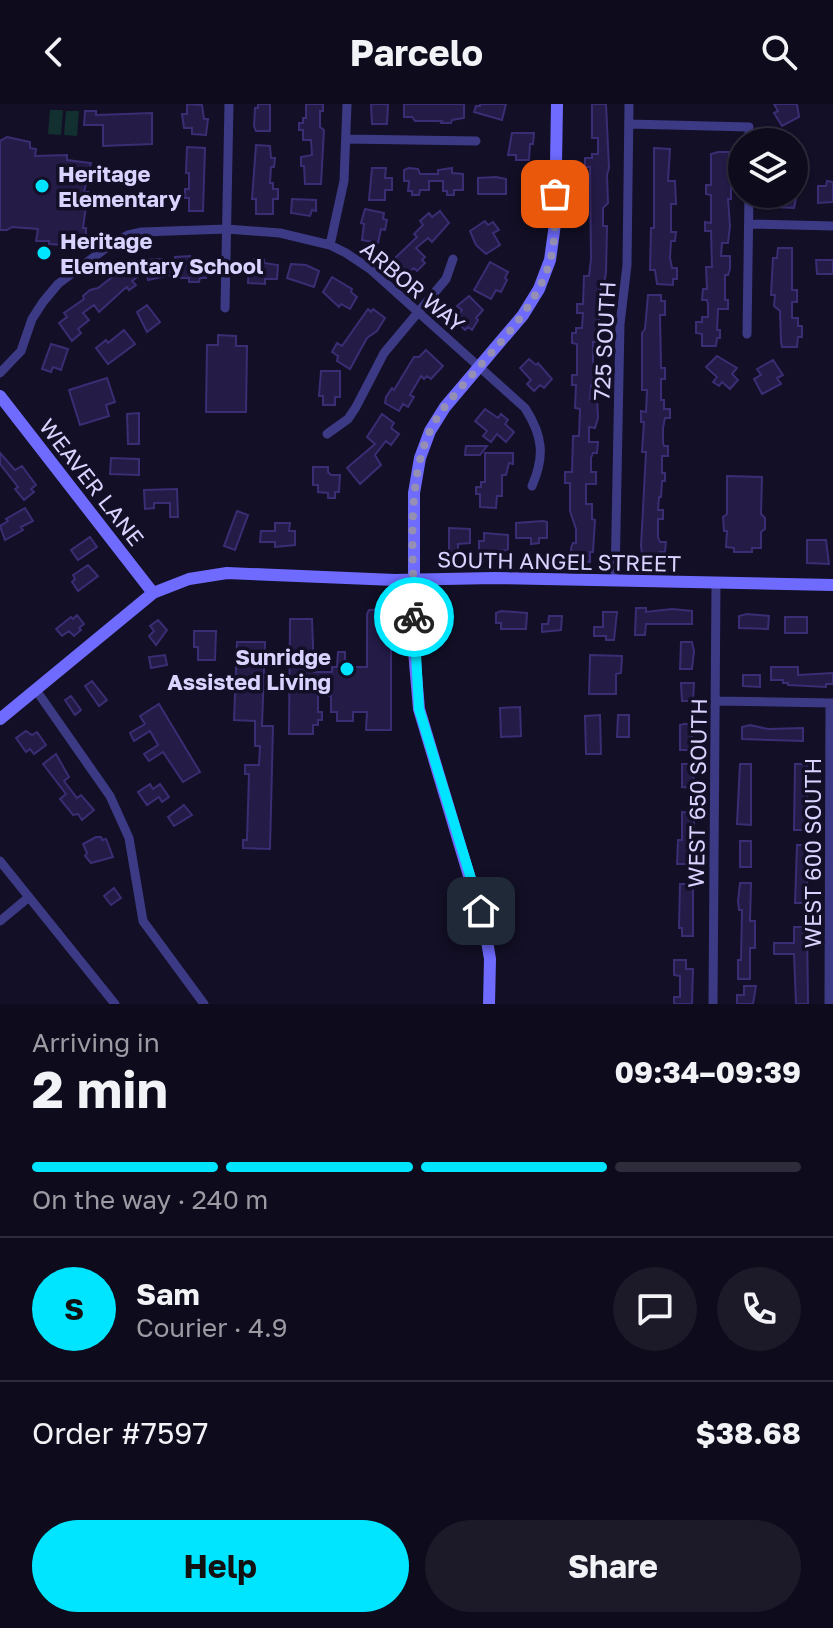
<!DOCTYPE html>
<meta charset="utf-8">
<style>
:root{--surface:#0e0b1c;--page:#1c1929;--text:#f1f3f6;--muted:#9b9ba3;--line:#2e2b3b;--accent:#00e5ff}
body{margin:0;font-family:"Golos Text",sans-serif;background:var(--page);color:var(--text);height:100vh;display:flex;flex-direction:column;font-size:30px;white-space:nowrap}
*{box-sizing:border-box;margin:0}
p{font-size:26px;color:var(--muted)}
.icon{flex:none;width:44px;height:44px;fill:none;stroke:currentColor;stroke-width:2;stroke-linecap:round;stroke-linejoin:round}
.map{position:relative;height:900px;overflow:hidden}
.details{display:flex;flex-direction:column;background:var(--surface);flex:1}
.details>*{flex:none}
.buttons{position:absolute;left:728px;top:24px;display:grid;gap:16px}
.buttons a{display:grid;place-items:center;width:80px;height:80px;border-radius:50%;background:var(--surface);box-shadow:0 2px 6px #0004,0 0 0 2px var(--line);font-size:40px}
.pin{position:absolute;display:grid;place-items:center;width:68px;height:68px;color:#fff;margin:-34px;border-radius:16px;box-shadow:0 4px 12px #0006}
.courier{position:absolute;display:grid;place-items:center;width:80px;height:80px;margin:-40px;border:6px solid #00e5ff;border-radius:50%;background:#fff;color:#222;box-shadow:0 2px 10px #0007}
.head em{font-style:normal;font-weight:700}
.head div{display:flex;flex-direction:column-reverse}
.head{display:flex;align-items:center;justify-content:space-between;height:136px;padding:0 32px}
h1{font-size:52px;font-weight:700;line-height:60px}
.bar{display:grid;grid-template-columns:repeat(4,1fr);gap:12px 8px;align-content:center;height:96px;padding:0 32px}
.bar i{height:10px;border-radius:6px;background:var(--line)}
.bar .on{background:var(--accent)}
.bar p{grid-column:span 4}
.line{display:flex;align-items:center;gap:20px;padding:0 32px;border-top:2px solid var(--line)}
.line div{flex:1}
.round{display:grid;place-items:center;flex:none;width:84px;height:84px;border-radius:42px;background:var(--page)}
.cta{display:flex;gap:16px;margin-top:auto;padding:16px 32px}
.cta a{flex:1;height:92px;border-radius:48px;background:var(--accent);color:#111;font-size:32px;font-weight:700;line-height:92px;text-align:center}
.cta a+a{background:var(--page);color:var(--text)}
header{display:flex;justify-content:space-between;align-items:center;height:104px;padding:0 32px;background:var(--surface);font-size:36px;font-weight:700}
.map>svg:first-child{display:block}
.pitch{fill:#12302f}
.building{fill:#241b47;stroke:#3b2d73;stroke-width:2}
.lines{fill:none;stroke-linecap:round;stroke-linejoin:round}
.street{stroke:#3d3a85;stroke-width:9}
.secondary{stroke:#6f6bff;stroke-width:12}
.done{stroke:#948fb3;stroke-width:8;stroke-dasharray:0 14.4}
.route{stroke:#00e5ff;stroke-width:10}
.poi-dot{fill:#00e5ff;stroke:#130f26;stroke-width:3}
.labels{text-anchor:middle;dominant-baseline:central;stroke-width:7;stroke-linejoin:round;paint-order:stroke}
.poi-label{font-size:22px;font-weight:bold;fill:#d9d4ff;stroke:#130f26;text-anchor:start}
.street-label{font-size:22px;fill:#d9d4ff;stroke:#130f26}
</style>
<header><svg class="icon" aria-label="back" viewBox="0 0 24 24"><path d="M15 5l-7 7 7 7"/></svg>Parcelo<svg class="icon" aria-label="search" viewBox="0 0 24 24"><circle cx="10" cy="10" r="6"/><path d="M15 15l6 6"/></svg></header>
<div class="map">
<svg width="833" height="900" viewBox="0 0 833 900">
<rect width="100%" height="100%" fill="#130f26"/>
<path class="pitch" d="M50 6H63L61 31 48 30Z
M66 7H79L77 32 64 31Z"/>
<path class="building" d="M187 0 202 1 204 15H208L206 31 192 30V24H184L182 10H187Z
M258 0H270V27H256L254 22 255 4H258Z
M306 0H323V7H320V23L324 26 321 80H305L304 62H301V53L312 51 311 36H303V26H299V19H303V14H306Z
M371 0H388L387 20H372Z
M404 0H464V14L452 16 451 19H441L442 17H415L412 13H404Z
M480 0H506L502 16 474 8 476 2H480Z
M592 0H606L609 64 607 71 608 99 603 104V122H607L606 169 604 180H600L601 214H599L598 238H593V260H598L599 275 593 274 591 282 590 295H597L598 314 595 324 589 323V338H598L597 349H593L591 354V368H596V380H586V400H592V415L595 416 593 448H590V458L582 457 571 453V444L573 439H576V425L570 407V379H565V368H572L573 332H579L580 305 575 304 576 281H572V271H577V240L572 239V229H576V224H582L583 209H577V200H583L584 172H589L591 155 590 63H585V54H592V50H598V34H592Z
M774 0H797L799 13 782 22 774 9 778 7Z
M85 7H96V11L152 9V40L103 42V21H84Z
M512 29H534L533 40H530L529 56H516V51H508Z
M7 33 30 38V44L36 45 35 52 67 51V56L91 59 84 88H88L83 124H86V136H62V141L49 140V137H36L38 125 12 123 7 126H0V37Z
M256 41 270 42 271 54H275L274 63H271L270 79H273V85H278V95H273V110H256V95H252Z
M187 43 205 44 203 107H189V94H185V85H189V69H186Z
M654 44 670 45 668 77H675L676 100H671V128H676L675 137H671L670 154 672 164H677V175H673V181L657 180 655 166H650L651 124H654Z
M718 48H729V60H731V95H728L730 122 728 139H722L721 152H730V165L728 171H725V196H728V205H718L717 226H720V234H717L716 242H702V230L696 229V218H702V213H708V200L707 196H702L703 185H707L706 163H712L711 127H705V118L711 119V91L706 90V81H711V50Z
M794 50H801L800 78H794Z
M372 64H386L385 74H392V86H385V96H369Z
M409 64 418 65 420 70H438V66L452 64V69L463 70V86H454V91H447V87H443V77H429V86H420L419 91H412V87H408L409 77H404V66Z
M496 73 506 75V90H478V74Z
M827 77 833 78V98L818 99V82H826Z
M776 90H797L794 104 775 103Z
M292 95 316 96V107L312 106 310 112 291 109Z
M365 105 384 109 383 115 387 116 385 126 381 125 378 139 362 136 364 120 361 119Z
M440 107 449 119 432 138 428 134 416 144 425 153 422 156 425 159 417 167 414 164 404 171 392 161 395 158 393 156 417 133 414 130 423 121 420 117 429 109 432 113Z
M485 117 488 121 493 118 499 126 493 129 500 141 486 150 476 141 470 127Z
M778 144H792V186H797V198H792V214H798V222H802V233H798L797 243H782L781 238 780 207 774 202 775 191H771L773 154H777Z
M190 152V157L206 159V174H200L199 178H189V174H175V170L148 176 143 156 162 155 163 159 175 156V153Z
M254 155 264 156V159L278 161 277 175H265V180L248 179 249 164H254Z
M816 156H833V170H817Z
M490 158 508 168 505 174 507 176 501 188 496 186 491 195 474 186Z
M130 159 140 171 132 177 136 181 129 186 127 183 123 186 99 208 94 201 83 209 89 216 78 225 81 229 72 237 59 219 67 213 64 209 84 195 83 192 90 186 98 184Z
M291 160 306 161 319 167 314 183 287 174Z
M332 173 352 185 351 188 357 193 350 205 341 200 339 203 323 188Z
M648 191H661V197H665V211H660L661 264H665V275H661V296H664V305H670V314H665L663 324V339L664 342H668V352H662V369H665V377H662L661 393H659L658 406H663V415H658V433L660 438H666L665 448H660V458L643 457 641 442 646 348H642L644 318H641V307L646 308 647 286H642V229L645 225Z
M469 192 483 206 476 214 478 216 472 226 468 223 465 226 455 216 462 206 457 202Z
M147 201 160 218 147 228 137 208Z
M368 205 371 208 373 205 385 214 377 227 367 234 350 265 337 257 338 252 332 248 337 239 342 242Z
M124 226 135 240 108 260 96 244 106 236 108 239Z
M218 231 236 232V242H247L246 308H206L207 241H218Z
M51 240 68 245 61 266 53 263 51 268 42 265Z
M426 246 443 262 431 275 427 272 424 275 421 272 410 291 414 293 408 303 403 300 399 307 385 299 386 293 392 284 394 286 414 253H419Z
M717 252 737 264 732 270 738 276 730 285 722 278 719 282 713 278 717 273 706 263Z
M529 255 536 261 538 259 552 275 544 284 540 281 534 287 527 280 531 276 520 264Z
M773 256 783 271 777 274 781 280 762 290 754 275 761 271 757 265Z
M321 267H340V293H335V301H323V292H319Z
M107 274 115 298 106 301 109 312 80 321 69 286Z
M485 305 498 314 501 310 508 316 505 320 514 328 506 338 497 330 491 338 483 332 487 327 475 317Z
M139 309V340H128L127 310Z
M382 310 394 319 391 324 399 330 391 341 386 337 375 351 381 361 360 380 347 364 375 340 367 333Z
M466 342H487L480 351H465Z
M0 349 15 366 22 362 36 381 31 385 34 388 24 396 15 385 18 383 0 360Z
M485 349H513V360L509 359 506 371H502V392H497L496 404 480 403V390H476V383H481V378H485Z
M111 354 139 355V371L110 370Z
M313 363H328V368L331 371H340L339 388H335V394H328V389L318 388V381H313Z
M727 372 762 373 761 410 765 414V425L761 428V444H752V448H734V444L726 443 727 427H724L723 413 727 410Z
M177 385 178 413H170V399H154V404L145 405 144 386Z
M25 404 33 417 21 423 23 426 5 436 0 422 8 417 6 415Z
M237 407 248 411 235 446 224 442Z
M543 417 547 418V434H539V439L531 440V434H516V419Z
M275 419H290L289 427H295V441L275 443V438H260L261 427H275Z
M449 424 470 425V439L458 440V448H449Z
M484 429 508 431V446L493 447V450L479 449V437H484Z
M90 433 97 443 78 456 71 446Z
M807 436H826L829 460 807 459Z
M88 461 98 472 78 487 72 478 75 475 73 471Z
M636 504H646V508L672 505 692 507V520H646L645 531H635Z
M391 505V626H366L367 608H353V617H337V608H331V592H318V608H322V616H318V621H313V630H289L290 515H312L314 568H332V563H337L338 548H345V563H367V510L369 506Z
M501 507 527 509 526 525H501V519H496V509Z
M603 508H617L614 536H606V532H594V523H603Z
M747 510 769 512 768 525 739 524V512Z
M77 511 84 520 79 524 81 526 74 532 69 527 62 532 56 525 71 513 73 515Z
M549 512H562L561 526 542 528V520H548Z
M785 513H807V529H785Z
M158 516 167 526 156 541 149 532 154 527 150 522Z
M194 527H216L215 556H198V543H194Z
M237 538H265L262 622H273L270 745 243 744V736H247L249 670H245V661H259L260 642H255V617L234 616Z
M681 538H692L694 547 692 565H680Z
M165 551 167 561 151 564 149 553Z
M590 551 622 552 621 569 616 570V590H589Z
M771 563H798V571L833 569V580H826V583L788 581V579H783V576H771Z
M743 571H760V583L743 582Z
M92 577 107 596 99 602 85 582Z
M681 579H694L693 597H682Z
M71 592 81 606 75 611 65 596Z
M159 600 200 668 183 678 163 648 149 657 144 650 158 641 150 627 134 637 130 629 145 620 140 612Z
M520 603 521 632 501 633 500 604Z
M600 611 601 650H586L585 612Z
M618 611H629V633H617Z
M684 620H692V646H680V621Z
M750 621 768 625 803 624V637L742 635V623Z
M26 627 32 631 37 628 46 641 34 650 30 645 26 648 16 634Z
M56 650 69 673 64 677 77 694 81 691 94 706 82 716 78 710 73 711 60 695 66 690 43 660Z
M682 660H693L694 684 682 683Z
M740 660H751V721L737 720Z
M795 660H807L808 669 806 726H794Z
M150 680 153 685 160 680 169 693 162 698 159 693 147 701 138 688Z
M184 701 192 711 174 722 168 713Z
M682 708 694 709V726H689L688 749H694L693 760H677L678 736H682Z
M96 733H101L102 736 106 735 113 753 91 759 85 752 87 749 83 740Z
M740 737H751V763H740Z
M797 741H808L807 799H795Z
M740 779H751L750 817H755V844H750V875H738V856H741L742 806H739L738 797Z
M680 780H693V832H682V824H679Z
M114 784 121 794 111 801 104 792Z
M794 823H807L808 900H796L794 850H774V839H794Z
M674 856H686V865H693L692 900H674V893H680V872L674 871Z
M744 882H756L753 900H737V891H744Z"/>
<g class="lines">
<path class="street" d="M629 20 749 23V38
M346 35 476 37
M749 120 833 122
M330 141 344 77 347 0
M225 204 229 0
M747 230 749 90
M0 269 21 247 32 215 43 198 58 180 110 141 128 131 142 128 227 125 280 129 330 141 346 149 370 165 525 304C543 332 545 352 532 382
M327 330 348 315 356 303 384 249 446 175 453 155
M615 476 620 220 627 161 629 0
M36 586 110 692 129 734 143 817 204 900
M716 597 833 599
M0 757 115 900
M0 817 29 793
M713 900 716 479
M829 900 830 599"/>
<path class="secondary" d="M0 292 153 489
M0 615 153 489 189 475 227 469 395 476 494 474 833 481
M489 900 490 855 485 825 419 605 414 547V389L420 354 430 327 445 303 523 211 539 185 550 156 555 120 557 0"/>
</g>
<g class="lines">
<path class="done" d="M414 513C414 455 405 378 431 325 441 305 456 289 471 272 501 237 537 202 550 157 556 135 555 112 555 90"/>
<path class="route" d="M414 513 419 605 481 807"/>
</g>
<g class="poi-dot">
<circle cx="42" cy="82" r="8"/>
<circle cx="44" cy="149" r="8"/>
<circle cx="347" cy="565" r="8"/>
</g>
<g class="labels">
<g class="poi-label">
<text x="58" y="69">Heritage<tspan x="58" dy="25">Elementary</tspan></text>
<text x="60" y="136">Heritage<tspan x="60" dy="25">Elementary School</tspan></text>
<text x="331" y="552" text-anchor="end">Sunridge<tspan x="331" dy="25">Assisted Living</tspan></text>
</g>
<g class="street-label">
<text transform="translate(413 182) rotate(40)">ARBOR WAY</text>
<text transform="translate(604 237) rotate(-87)">725 SOUTH</text>
<text transform="translate(92 378) rotate(52)">WEAVER LANE</text>
<text transform="translate(559 457) rotate(1)">SOUTH ANGEL STREET</text>
<text transform="translate(697 689) rotate(-89)">WEST 650 SOUTH</text>
<text transform="translate(812 749) rotate(-90)">WEST 600 SOUTH</text>
</g>
</g>
</svg>
<div class="buttons">
<a><svg class="icon" aria-label="layers" viewBox="0 0 24 24"><path d="M12 4l9 5-9 5-9-5zM3 14l9 5 9-5"/></svg></a>
</div>
<div class="pin" style="left:555px;top:90px;background:#ea580c"><svg class="icon" aria-label="bag" viewBox="0 0 24 24"><path d="M5 8h14l-1 12H6zM9 8a3 3 0 0 1 6 0"/></svg></div>
<div class="pin" style="left:481px;top:807px;background:#1f2937"><svg class="icon" aria-label="home" viewBox="0 0 24 24"><path d="M3 11l9-7 9 7M6 9v11h12V9"/></svg></div>
<div class="courier" style="left:414px;top:513px"><svg class="icon" aria-label="bike" viewBox="0 0 24 24"><circle cx="6" cy="16" r="4"/><circle cx="18" cy="16" r="4"/><path d="M6 16l4-8h5l3 8M10 8l3 8H6M13 5h3"/></svg></div>
</div>
<section class="details">
<div class="head"><div><h1>2 min</h1><p>Arriving in</p></div><em>09:34–09:39</em></div>
<div class="bar"><i class="on"></i><i class="on"></i><i class="on"></i><i></i><p>On the way · 240 m</p></div>
<div class="line" style="height:144px"><b class="round" style="background:var(--accent);color:#111">S</b><div><b>Sam</b><p>Courier · 4.9</p></div><a class="round"><svg class="icon" aria-label="chat" viewBox="0 0 24 24"><path d="M4 5h16v11H9l-5 4z"/></svg></a><a class="round"><svg class="icon" aria-label="phone" viewBox="0 0 24 24"><path d="M5 4h4l2 5-3 2q2 4 5 5l2-3 5 2v4C11 20 4 13 5 4z"/></svg></a></div>
<div class="line" style="height:104px"><div>Order #7597</div><b>$38.68</b></div>
<div class="cta"><a>Help</a><a>Share</a></div>
</section>
